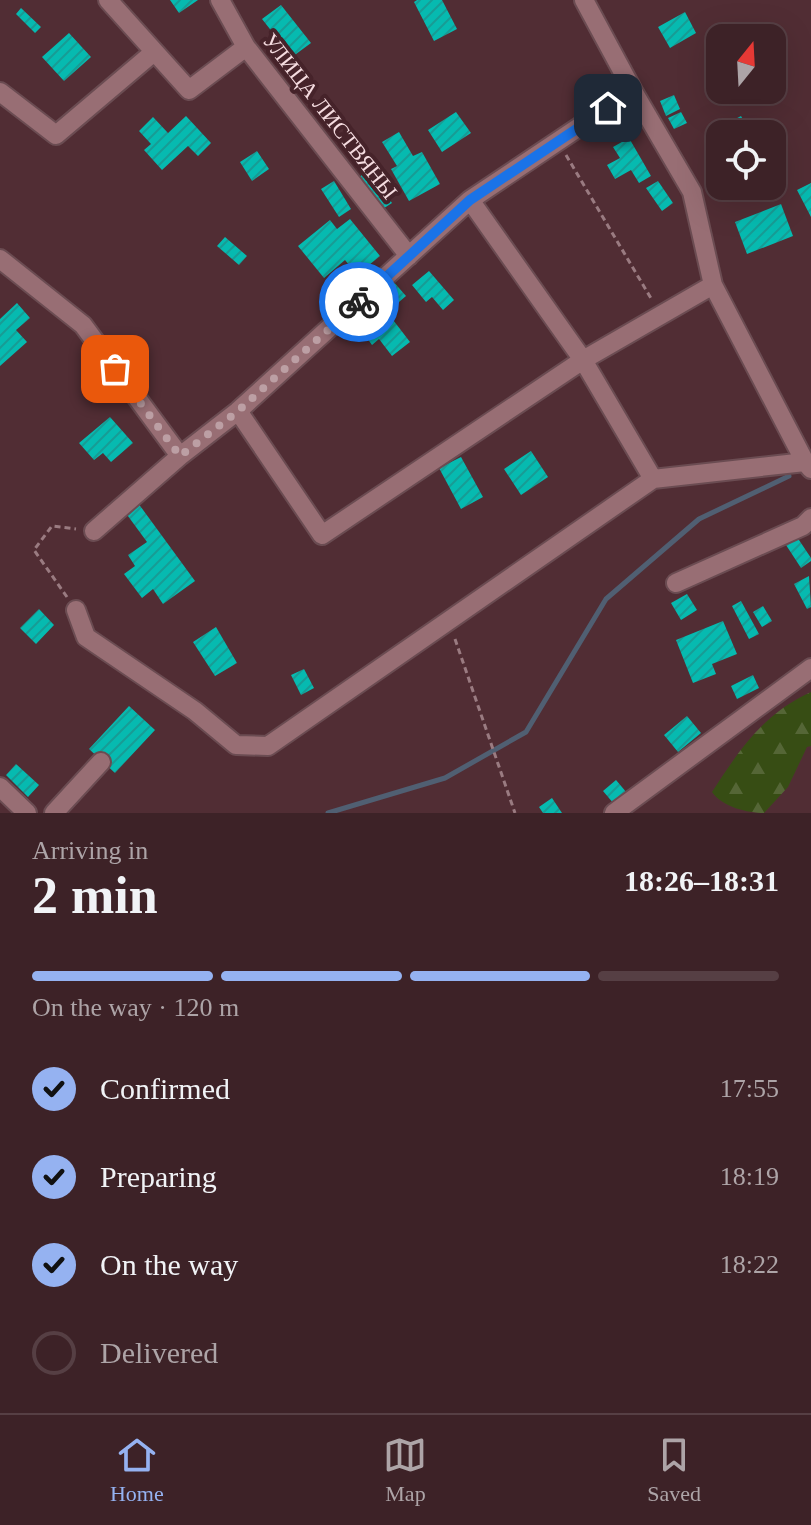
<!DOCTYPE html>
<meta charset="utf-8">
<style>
:root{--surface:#3d2227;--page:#482f33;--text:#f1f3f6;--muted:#ada4a7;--line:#563f44;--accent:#95b2f1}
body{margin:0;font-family:"Times New Roman",serif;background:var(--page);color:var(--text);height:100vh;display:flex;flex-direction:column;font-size:30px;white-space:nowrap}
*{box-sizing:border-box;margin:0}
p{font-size:26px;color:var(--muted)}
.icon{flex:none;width:44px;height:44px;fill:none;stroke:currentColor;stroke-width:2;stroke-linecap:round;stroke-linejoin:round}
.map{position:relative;height:813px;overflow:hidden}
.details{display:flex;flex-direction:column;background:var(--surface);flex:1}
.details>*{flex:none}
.needle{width:52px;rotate:18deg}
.buttons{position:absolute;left:706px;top:24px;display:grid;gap:16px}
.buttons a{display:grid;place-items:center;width:80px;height:80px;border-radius:16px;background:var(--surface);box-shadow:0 8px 32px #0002,0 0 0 2px var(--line);font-size:40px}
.pin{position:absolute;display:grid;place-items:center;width:68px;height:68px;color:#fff;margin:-34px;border-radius:16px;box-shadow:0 4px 12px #0006}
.courier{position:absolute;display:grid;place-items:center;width:80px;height:80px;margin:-40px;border:6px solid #1a73e8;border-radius:50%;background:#fff;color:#222;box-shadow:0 2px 10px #0007}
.headline em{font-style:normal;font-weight:700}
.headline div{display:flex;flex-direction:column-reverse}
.headline{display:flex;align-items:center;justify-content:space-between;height:136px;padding:0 32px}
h1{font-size:52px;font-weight:700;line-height:60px}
.bar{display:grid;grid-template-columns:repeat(4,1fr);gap:12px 8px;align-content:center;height:96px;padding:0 32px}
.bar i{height:10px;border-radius:6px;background:var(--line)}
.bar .active{background:var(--accent)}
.bar p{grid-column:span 4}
ol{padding:0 32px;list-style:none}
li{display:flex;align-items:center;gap:24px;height:88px}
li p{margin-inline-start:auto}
li .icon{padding:8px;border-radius:50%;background:var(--accent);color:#111;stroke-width:4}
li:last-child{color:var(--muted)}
li i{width:44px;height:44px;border:4px solid var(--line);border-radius:50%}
.dock{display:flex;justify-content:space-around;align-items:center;height:112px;border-top:2px solid var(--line);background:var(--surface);font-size:22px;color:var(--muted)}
.dock a{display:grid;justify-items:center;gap:4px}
.dock .active{color:var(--accent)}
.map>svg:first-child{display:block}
.forest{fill:url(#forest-firs)}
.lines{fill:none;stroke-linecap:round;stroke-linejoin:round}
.stream{stroke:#505f72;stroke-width:5}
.building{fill:url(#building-hatch)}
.minor-casing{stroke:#6b4c52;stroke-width:22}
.path{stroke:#9a7b81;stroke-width:3;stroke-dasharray:6 4;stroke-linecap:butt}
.minor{stroke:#986e74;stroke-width:18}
.done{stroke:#bc9fa4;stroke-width:8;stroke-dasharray:0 14.4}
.route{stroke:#1a73e8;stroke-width:10}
.labels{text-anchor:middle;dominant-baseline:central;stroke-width:8;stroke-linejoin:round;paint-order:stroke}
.street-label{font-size:22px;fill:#f5dce0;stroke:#46232a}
</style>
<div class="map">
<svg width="811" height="813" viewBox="0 0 811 813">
<defs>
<pattern id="forest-firs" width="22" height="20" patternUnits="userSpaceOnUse" patternTransform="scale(2)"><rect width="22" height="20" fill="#374d14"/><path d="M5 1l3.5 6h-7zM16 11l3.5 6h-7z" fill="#556636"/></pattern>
<pattern id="building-hatch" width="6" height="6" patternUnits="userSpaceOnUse" patternTransform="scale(2)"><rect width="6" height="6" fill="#06bab0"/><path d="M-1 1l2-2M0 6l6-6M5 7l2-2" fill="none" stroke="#179c95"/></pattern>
</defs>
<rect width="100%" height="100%" fill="#512d34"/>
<path class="forest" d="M811 692V746L807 747 788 787 764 813C748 813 722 807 712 792 740 749 763 714 811 692Z"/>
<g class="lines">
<path class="stream" d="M328 813 445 778 526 732 606 599 699 519 789 476"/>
</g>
<path class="building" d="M170 0H198L179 13Z
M417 0H442L457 29 434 41 414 2Z
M281 5 311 43 292 57 262 19Z
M21 8 41 27 35 33 16 14Z
M685 12 696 33 670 48 658 27Z
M69 33 91 57 64 81 42 57Z
M674 95 680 109 666 116 660 101Z
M456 112 471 133 442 152 428 130Z
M681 112 687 123 674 129 668 118Z
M186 116 211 143 198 156 188 146 162 170 144 150 151 144 139 131 153 117 168 133Z
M741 116 750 132 731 134 726 124Z
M399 132 413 156 422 152 440 184 409 201 391 169 397 166 382 142Z
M629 138 651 176 639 183 631 170 615 179 607 165 620 158 613 147Z
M257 151 269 169 252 181 240 162Z
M369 170 392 203 378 212 355 180Z
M334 181 351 209 339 217 321 189Z
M658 181 673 203 662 211 646 188Z
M811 183V217L797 190Z
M781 204 793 236 747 254 735 222Z
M350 219 380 256 357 275 345 260 324 278 298 246 330 220 337 229Z
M225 237 247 256 239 265 217 246Z
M429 271 454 300 443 310 432 297 426 302 412 285Z
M392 280 406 296 392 308 379 291Z
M17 303 30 318 16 330 27 342 0 366V319Z
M387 312 410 342 392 356 379 339 372 345 362 331Z
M110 417 133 443 111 462 103 453 94 460 79 443Z
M531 451 548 477 521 495 504 469Z
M461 457 483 497 461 509 439 468Z
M138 503 195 581 163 604 153 589 142 598 124 574 135 566 128 555 147 542 125 512Z
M797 537 811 558V561L801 568 786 545Z
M809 576 811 607 807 609 794 584Z
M687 594 697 610 681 620 671 603Z
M741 601 759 634 749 639 732 606Z
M763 606 772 621 762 627 753 612Z
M39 609 54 625 36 644 20 628Z
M723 621 737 654 712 664 716 674 693 683 676 640Z
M216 627 237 663 215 676 193 642Z
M304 669 314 688 301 695 291 675Z
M753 675 759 688 737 699 731 686Z
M129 706 155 730 115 773 89 749Z
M687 716 701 733 678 752 664 735Z
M16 764 39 785 28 797 6 775Z
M616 780 627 793 614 804 603 791Z
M552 798 562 813H543L539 807Z"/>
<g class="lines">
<g class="minor-casing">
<path id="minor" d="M108 0 189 90 246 47
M220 0 246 47 409 256
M584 0 633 91 692 192 713 285 805 462 811 469
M0 92 56 135 154 52
M470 200 583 360 713 285
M0 259 83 325 180 456
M238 411 322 535 583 360 653 479
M94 531 180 456 238 411 470 200 633 91
M676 583 803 526 811 518
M76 610 86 637 195 711 236 745 268 746 653 479 805 462
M0 787 27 813
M54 813 101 762
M614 813 811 668"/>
</g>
<path class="path" d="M566 155 652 300
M67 597 34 550 52 526 76 529
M455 639 515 813"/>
<use href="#minor" class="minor"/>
</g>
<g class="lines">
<path class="done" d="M115 369 180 456 238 411 359 302"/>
<path class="route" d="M359 302 470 200 608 108"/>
</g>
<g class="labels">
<g class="street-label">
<text transform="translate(330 116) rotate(52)">УЛИЦА ЛИСТВЯНЫ</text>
</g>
</g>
</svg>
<div class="buttons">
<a><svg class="needle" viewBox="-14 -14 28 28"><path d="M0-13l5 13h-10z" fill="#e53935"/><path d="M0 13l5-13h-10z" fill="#ada4a7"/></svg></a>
<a><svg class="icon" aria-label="locate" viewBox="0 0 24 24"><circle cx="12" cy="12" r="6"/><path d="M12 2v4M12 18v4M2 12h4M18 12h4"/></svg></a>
</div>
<div class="pin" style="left:115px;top:369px;background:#ea580c"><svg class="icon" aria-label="bag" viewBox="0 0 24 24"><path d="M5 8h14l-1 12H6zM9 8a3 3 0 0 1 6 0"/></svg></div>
<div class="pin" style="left:608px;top:108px;background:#1f2937"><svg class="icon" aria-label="home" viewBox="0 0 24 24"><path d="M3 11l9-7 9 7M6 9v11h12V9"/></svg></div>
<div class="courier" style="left:359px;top:302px"><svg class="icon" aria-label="bike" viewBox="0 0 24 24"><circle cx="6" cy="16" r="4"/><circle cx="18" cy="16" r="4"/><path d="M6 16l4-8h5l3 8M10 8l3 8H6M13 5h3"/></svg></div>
</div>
<section class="details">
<div class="headline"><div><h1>2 min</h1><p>Arriving in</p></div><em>18:26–18:31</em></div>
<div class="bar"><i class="active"></i><i class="active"></i><i class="active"></i><i></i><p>On the way · 120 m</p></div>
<ol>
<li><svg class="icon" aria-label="check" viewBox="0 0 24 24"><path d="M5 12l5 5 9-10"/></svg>Confirmed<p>17:55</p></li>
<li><svg class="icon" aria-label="check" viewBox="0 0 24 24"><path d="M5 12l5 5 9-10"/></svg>Preparing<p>18:19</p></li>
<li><svg class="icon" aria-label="check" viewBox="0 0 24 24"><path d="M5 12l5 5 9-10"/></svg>On the way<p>18:22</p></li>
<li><i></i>Delivered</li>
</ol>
</section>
<nav class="dock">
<a class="active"><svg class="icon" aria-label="home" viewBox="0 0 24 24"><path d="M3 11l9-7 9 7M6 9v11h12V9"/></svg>Home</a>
<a><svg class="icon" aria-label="map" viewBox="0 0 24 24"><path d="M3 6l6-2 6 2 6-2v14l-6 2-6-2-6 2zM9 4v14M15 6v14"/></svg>Map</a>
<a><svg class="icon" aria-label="saved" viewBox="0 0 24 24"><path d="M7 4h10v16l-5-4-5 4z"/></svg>Saved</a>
</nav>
